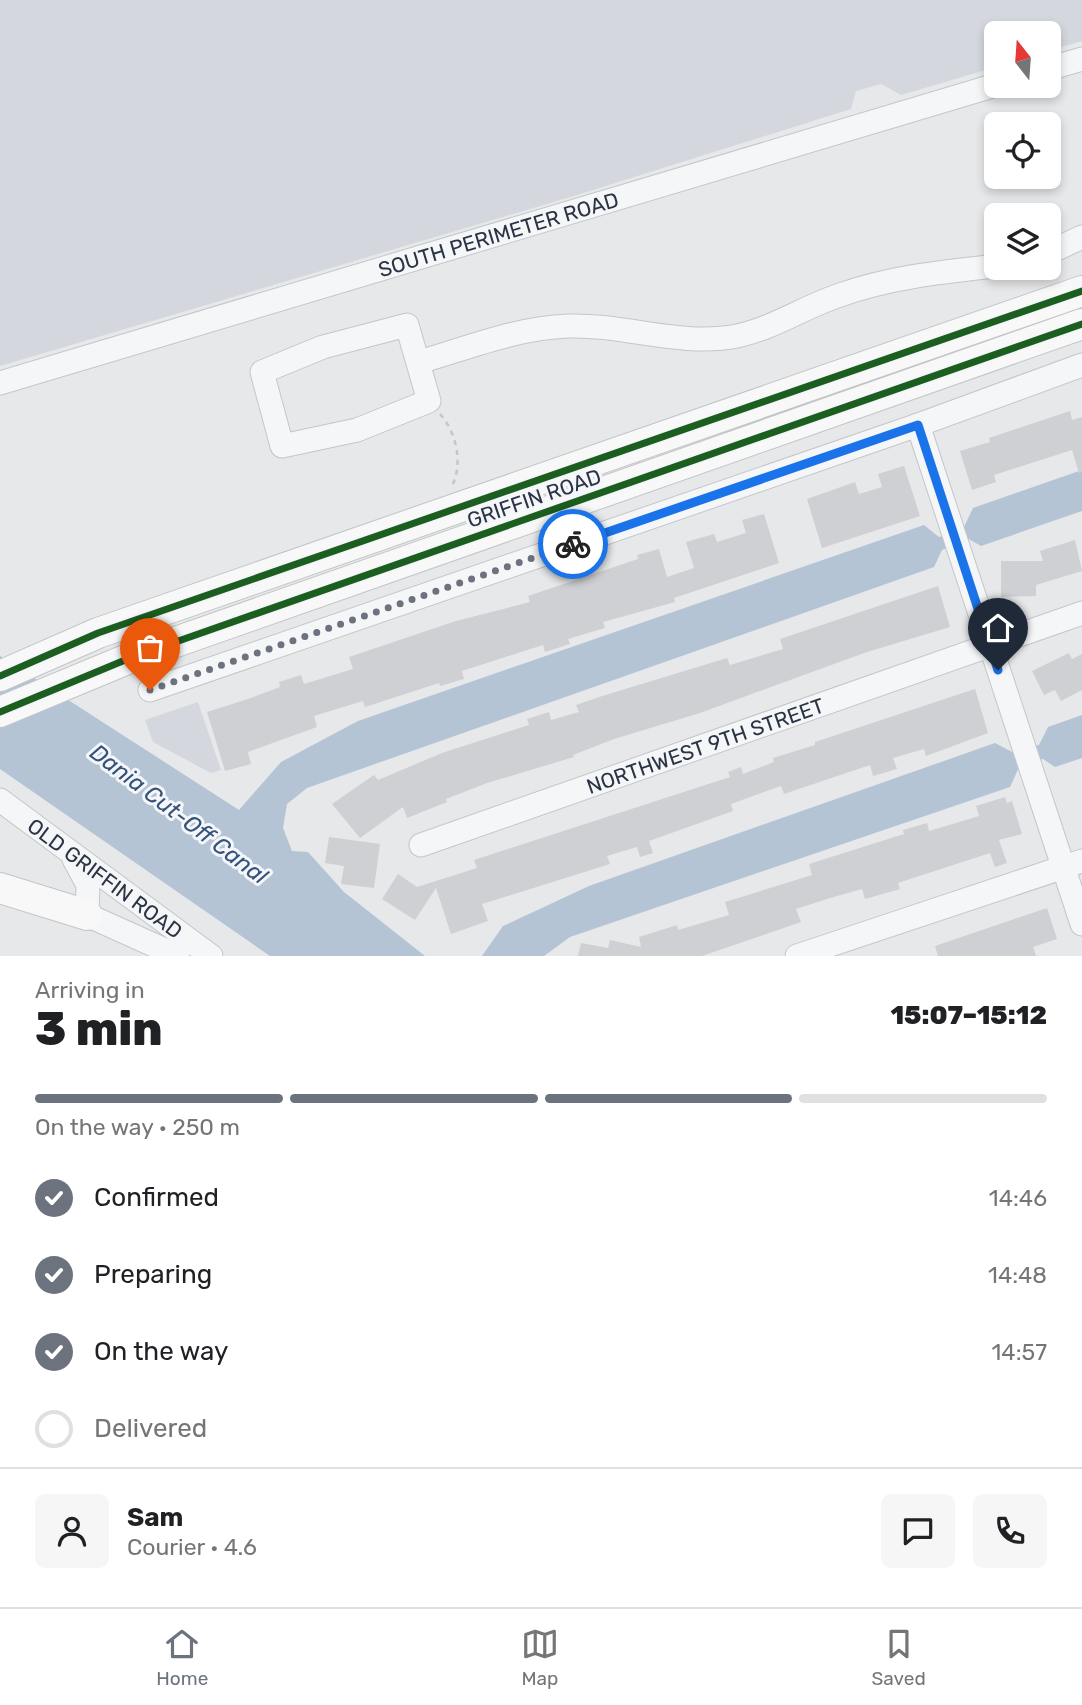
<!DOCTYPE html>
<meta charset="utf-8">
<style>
:root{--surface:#fff;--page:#f6f6f6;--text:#202124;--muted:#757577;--line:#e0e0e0;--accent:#6c737f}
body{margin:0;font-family:Rubik,sans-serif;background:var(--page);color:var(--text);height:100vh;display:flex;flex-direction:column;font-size:26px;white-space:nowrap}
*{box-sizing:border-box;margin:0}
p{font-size:23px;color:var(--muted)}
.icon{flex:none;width:38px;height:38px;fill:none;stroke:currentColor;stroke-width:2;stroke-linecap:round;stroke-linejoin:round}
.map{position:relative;height:956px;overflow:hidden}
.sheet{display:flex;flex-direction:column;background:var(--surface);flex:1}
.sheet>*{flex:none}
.needle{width:46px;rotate:343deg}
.tools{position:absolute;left:984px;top:21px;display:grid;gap:14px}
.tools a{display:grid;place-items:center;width:77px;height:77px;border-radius:10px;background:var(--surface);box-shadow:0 4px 10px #0003;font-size:35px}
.pin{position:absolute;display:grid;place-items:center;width:60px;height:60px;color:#fff;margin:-72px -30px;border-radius:50% 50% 50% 0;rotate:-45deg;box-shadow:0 0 7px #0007}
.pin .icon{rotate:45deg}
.courier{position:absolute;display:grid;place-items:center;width:70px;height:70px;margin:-35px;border:5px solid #1a73e8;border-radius:50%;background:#fff;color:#222;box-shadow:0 2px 9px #0007}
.overview em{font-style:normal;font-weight:800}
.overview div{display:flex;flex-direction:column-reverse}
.overview{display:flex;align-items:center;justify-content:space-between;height:119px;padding:0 35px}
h1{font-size:46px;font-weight:800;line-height:52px}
.bar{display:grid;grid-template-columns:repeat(4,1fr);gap:10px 7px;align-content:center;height:84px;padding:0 35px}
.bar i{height:9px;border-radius:5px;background:var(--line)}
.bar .selected{background:var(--accent)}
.bar p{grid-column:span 4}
.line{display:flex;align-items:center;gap:18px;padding:0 35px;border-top:2px solid var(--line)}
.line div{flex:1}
.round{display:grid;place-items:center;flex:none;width:74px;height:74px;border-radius:10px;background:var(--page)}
ol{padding:0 35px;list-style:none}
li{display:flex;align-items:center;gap:21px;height:77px}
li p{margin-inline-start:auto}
li .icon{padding:7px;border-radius:50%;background:var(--accent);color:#fff;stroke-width:4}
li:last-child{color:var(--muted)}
li i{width:38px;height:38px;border:4px solid var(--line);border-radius:50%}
.menu{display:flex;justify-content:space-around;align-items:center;height:98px;border-top:2px solid var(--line);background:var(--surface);font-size:19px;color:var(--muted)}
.menu a{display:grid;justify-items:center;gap:4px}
.menu .selected{color:var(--accent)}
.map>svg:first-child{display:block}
.built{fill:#d4d7dd}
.water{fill:#b4c4d5}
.building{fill:#ced0d3}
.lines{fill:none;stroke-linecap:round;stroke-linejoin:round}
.minor-casing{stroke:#c4c6c8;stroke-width:25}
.major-casing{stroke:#c2c5c8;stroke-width:32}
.path{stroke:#c5c6ca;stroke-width:2.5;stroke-dasharray:5 5;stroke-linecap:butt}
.minor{stroke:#f5f6f7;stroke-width:23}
.major{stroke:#f8f8f8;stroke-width:30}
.cycleway-casing{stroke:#f4f6f9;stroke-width:11}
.cycleway{stroke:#1b5e20;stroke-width:7}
.done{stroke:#6c737f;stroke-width:7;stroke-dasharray:0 12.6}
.route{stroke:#1a73e8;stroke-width:9}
.labels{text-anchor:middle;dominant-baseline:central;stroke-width:6;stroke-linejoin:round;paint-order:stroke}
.street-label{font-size:21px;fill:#2b3445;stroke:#f4f6f9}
.water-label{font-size:23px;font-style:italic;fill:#34527a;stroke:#f4f6f9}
</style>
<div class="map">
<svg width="1082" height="956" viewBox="0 0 1082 956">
<rect width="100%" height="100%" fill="#e6e8ea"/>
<path class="built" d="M0 0H1082V41L1048 51V33H996V67L901 95 881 84 856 91 851 109 577 195 0 366Z
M198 702 221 770 211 773 153 742 145 720Z"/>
<path class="water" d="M1082 470V511L981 546 967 538 963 529 973 508Z
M924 525 939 537 946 535 949 547 942 550 934 567 307 788 287 804 283 828 292 851 308 852 344 892 425 956H270L0 769V656L239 810 281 762 358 721Z
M1082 715V758L1055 767 1043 759 1039 760 1034 746 1039 745 1048 727Z
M995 743 1018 755 1020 765 1010 787 570 937 544 956H482L503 926 589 886Z"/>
<path class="building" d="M1070 411 1072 420 1082 417V472L1079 473 1072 450 994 475 996 482 972 490 960 451 990 442 989 438Z
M904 466 920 516 822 548 807 499 855 482 859 494 882 487 878 474Z
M764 514 779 563 674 598 675 602 603 622 605 628 568 639 570 644 545 652 543 645 462 671 464 679 440 686 439 683 365 707 363 701 314 716 317 727 248 752 251 764 225 771 207 712 251 698 280 687 279 682 301 675 304 684 353 669 349 657 456 621 530 602 528 596 638 559 637 555 659 549 667 577 694 568 686 542 714 534 717 542 746 533 742 520Z
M1075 540 1082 571 1036 585V596L1001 597V561H1043L1040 551Z
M938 586 950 627 867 652 700 713 614 739 573 755 574 757 487 783 446 799 447 802 407 818 403 807 360 838 332 804 374 775 378 780 442 753 529 725 527 719 549 712 551 720 579 712 576 705 599 697 727 658 730 665 783 649 780 639Z
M1069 653 1072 659 1082 654V690L1061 701 1055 690 1044 695 1032 671Z
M975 689 988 733 926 756 924 749 893 758 897 769 873 776 870 765 784 794 781 786 731 804 733 811 649 841 653 853 640 857 637 847 607 856 610 864 482 904 488 921 451 934 436 888 415 920 382 899 398 874 417 887 477 868 474 860 730 777 728 772 741 767 743 774 774 762 773 758 815 745V742Z
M1005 797 1007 803 1012 801 1022 834 999 840 1007 863 995 867 990 853 898 883 900 889 865 899 862 889 830 898 796 909 801 922 702 956H578L581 943 608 948 610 940 641 947 639 937 677 925 678 930 729 915 725 902 812 875 809 864 904 834 903 830 927 823 929 831 979 816 976 806Z
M329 837 380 844 374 888 341 884 344 866 325 863Z
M1047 908 1057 939 1033 947 1036 956H938L935 946Z"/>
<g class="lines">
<g class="minor-casing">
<g id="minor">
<path d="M1048 69 1082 59"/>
<path d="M1048 253 1082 237"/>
<path d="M407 325 429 401 357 430 282 446 262 372 323 347Z"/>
<path d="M419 362C468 348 516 328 568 326 624 324 680 347 737 336 774 328 804 307 840 295 891 277 942 272 996 266"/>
<path id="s1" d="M0 383 996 85"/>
<path d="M918 425 1082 924"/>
<path d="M150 690 918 425 1082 365"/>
<path id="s2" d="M0 800 211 956"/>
<path id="s3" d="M421 845 1082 613"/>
<path d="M74 859 88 885 87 915 178 956"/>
<path d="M797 956 1082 861"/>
</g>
</g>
<g class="major-casing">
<path id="major" d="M0 676 98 633 1082 291
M0 712 130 658 1082 324
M0 888 87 915"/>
</g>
<path class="path" d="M440 414C457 433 463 464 452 486"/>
<use href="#minor" class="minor"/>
<use href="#major" class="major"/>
<g class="cycleway-casing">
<path id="cycleway" d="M0 676 98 633 1082 291
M0 712 130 658 1082 324"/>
</g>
<use href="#cycleway" class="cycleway"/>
</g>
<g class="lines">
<path class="done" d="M150 690 573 544"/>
<path class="route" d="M573 544 918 425 998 670"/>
</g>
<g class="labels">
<g class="street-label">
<text stroke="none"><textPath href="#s1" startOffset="520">SOUTH PERIMETER ROAD</textPath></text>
<text transform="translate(534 498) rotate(-19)">GRIFFIN ROAD</text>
<text stroke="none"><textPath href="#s3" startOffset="301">NORTHWEST 9TH STREET</textPath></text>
<text stroke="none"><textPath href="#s2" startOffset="131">OLD GRIFFIN ROAD</textPath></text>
</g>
<g class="water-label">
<text transform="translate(179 814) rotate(37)">Dania Cut-Off Canal</text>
</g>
</g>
</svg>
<div class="tools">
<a><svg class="needle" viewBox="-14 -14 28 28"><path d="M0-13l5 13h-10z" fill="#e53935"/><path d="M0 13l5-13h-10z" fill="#757577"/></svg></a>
<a><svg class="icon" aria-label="locate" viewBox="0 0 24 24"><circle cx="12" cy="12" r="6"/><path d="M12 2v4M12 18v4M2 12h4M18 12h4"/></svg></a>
<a><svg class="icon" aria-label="layers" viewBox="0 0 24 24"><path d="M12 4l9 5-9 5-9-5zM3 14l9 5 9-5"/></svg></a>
</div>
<div class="pin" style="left:150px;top:690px;background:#ea580c"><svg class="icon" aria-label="bag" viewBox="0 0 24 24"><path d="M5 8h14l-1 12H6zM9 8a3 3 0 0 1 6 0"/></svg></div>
<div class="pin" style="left:998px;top:670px;background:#1f2937"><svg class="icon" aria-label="home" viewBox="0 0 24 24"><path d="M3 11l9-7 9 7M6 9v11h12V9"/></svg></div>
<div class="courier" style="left:573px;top:544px"><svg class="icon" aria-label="bike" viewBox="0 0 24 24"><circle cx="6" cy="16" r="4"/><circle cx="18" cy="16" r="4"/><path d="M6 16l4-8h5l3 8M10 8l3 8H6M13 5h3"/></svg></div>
</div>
<section class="sheet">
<div class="overview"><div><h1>3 min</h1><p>Arriving in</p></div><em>15:07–15:12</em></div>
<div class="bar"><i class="selected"></i><i class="selected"></i><i class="selected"></i><i></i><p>On the way · 250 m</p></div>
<ol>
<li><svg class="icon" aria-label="check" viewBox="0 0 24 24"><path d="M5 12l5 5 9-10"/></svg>Confirmed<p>14:46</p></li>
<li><svg class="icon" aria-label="check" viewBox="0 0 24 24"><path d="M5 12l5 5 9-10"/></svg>Preparing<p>14:48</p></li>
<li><svg class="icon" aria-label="check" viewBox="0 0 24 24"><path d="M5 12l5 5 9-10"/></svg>On the way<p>14:57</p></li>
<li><i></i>Delivered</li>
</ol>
<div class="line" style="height:126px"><a class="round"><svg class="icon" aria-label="person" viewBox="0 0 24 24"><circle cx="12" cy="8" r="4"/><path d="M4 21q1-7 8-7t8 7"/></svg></a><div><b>Sam</b><p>Courier · 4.6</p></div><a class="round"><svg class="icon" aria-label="chat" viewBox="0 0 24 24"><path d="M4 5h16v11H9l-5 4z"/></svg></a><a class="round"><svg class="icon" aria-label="phone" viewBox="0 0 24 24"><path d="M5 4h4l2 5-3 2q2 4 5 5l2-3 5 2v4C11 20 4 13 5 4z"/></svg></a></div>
</section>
<nav class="menu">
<a class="selected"><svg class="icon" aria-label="home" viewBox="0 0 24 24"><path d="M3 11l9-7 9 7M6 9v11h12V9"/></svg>Home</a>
<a><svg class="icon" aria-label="map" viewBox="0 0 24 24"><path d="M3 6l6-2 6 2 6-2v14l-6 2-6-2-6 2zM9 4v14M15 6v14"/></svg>Map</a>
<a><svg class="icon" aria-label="saved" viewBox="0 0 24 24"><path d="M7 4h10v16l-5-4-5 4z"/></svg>Saved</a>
</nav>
